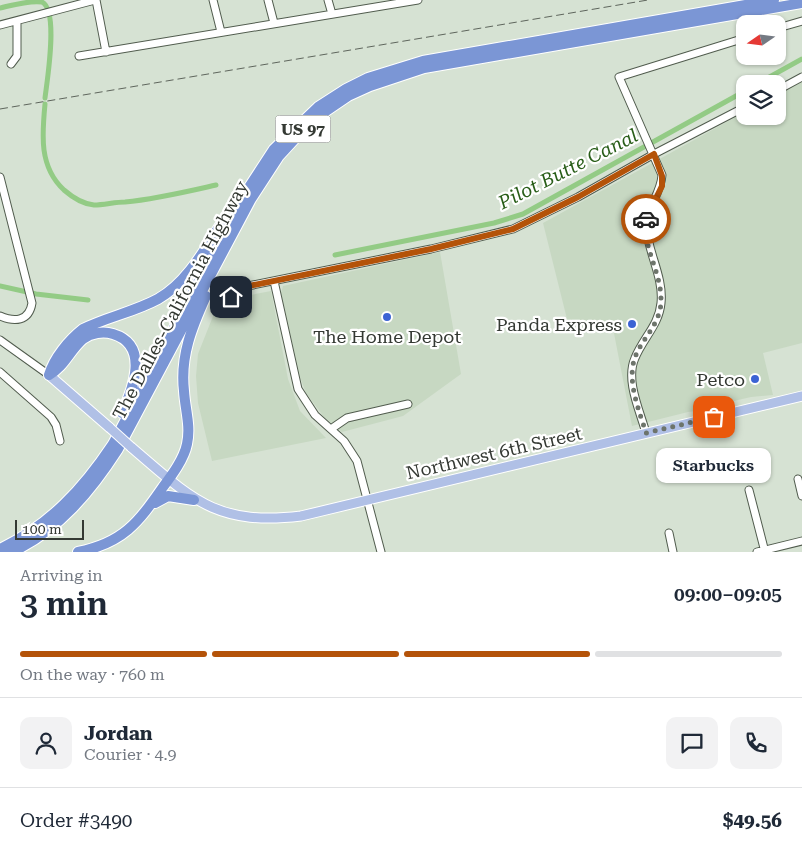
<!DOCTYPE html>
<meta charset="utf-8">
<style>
:root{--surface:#fff;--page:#f2f2f3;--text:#1f2937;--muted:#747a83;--line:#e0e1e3;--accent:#b45309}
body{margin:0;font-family:"Roboto Serif",serif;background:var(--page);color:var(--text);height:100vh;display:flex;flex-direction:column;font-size:19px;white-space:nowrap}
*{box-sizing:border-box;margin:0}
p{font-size:16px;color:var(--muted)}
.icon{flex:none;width:28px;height:28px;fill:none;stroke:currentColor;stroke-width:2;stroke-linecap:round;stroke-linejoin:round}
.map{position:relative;height:552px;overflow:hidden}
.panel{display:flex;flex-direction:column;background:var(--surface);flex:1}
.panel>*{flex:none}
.needle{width:32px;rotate:256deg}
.buttons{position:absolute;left:736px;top:15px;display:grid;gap:10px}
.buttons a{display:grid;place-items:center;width:50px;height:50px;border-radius:10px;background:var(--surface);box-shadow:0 1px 4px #0004;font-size:25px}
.scale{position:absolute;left:15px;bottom:12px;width:69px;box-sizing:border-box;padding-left:5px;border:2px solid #343933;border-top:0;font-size:14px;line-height:18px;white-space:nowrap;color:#343933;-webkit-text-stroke:4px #fff;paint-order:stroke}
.pin{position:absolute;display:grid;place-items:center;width:42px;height:42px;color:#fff;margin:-21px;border-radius:10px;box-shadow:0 2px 8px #0006}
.courier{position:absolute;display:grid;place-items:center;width:50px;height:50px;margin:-25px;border:4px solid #b45309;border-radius:50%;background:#fff;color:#222;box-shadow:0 1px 6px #0007}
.bubble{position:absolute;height:35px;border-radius:10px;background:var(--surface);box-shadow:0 1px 4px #0004;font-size:16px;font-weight:600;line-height:35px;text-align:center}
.summary em{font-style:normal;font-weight:600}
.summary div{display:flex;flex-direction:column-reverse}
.summary{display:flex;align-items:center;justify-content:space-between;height:85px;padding:0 20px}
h1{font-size:32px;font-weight:600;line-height:38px}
.bar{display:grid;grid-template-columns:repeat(4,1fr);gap:8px 5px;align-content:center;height:60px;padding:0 20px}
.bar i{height:6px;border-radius:4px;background:var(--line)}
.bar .active{background:var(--accent)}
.bar p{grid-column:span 4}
.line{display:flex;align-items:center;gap:12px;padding:0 20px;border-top:1px solid var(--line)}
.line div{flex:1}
.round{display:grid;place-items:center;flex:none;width:52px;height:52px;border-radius:10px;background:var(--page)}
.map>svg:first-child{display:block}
.built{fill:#c7d8c2}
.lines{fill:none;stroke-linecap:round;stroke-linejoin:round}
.canal{stroke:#93cb85;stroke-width:5}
.minor-casing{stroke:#515c4e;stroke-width:9}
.major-casing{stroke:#fff;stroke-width:11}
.highway-casing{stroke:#fff;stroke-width:12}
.minor{stroke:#fff;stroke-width:7}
.major{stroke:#b0c0e6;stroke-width:9}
.highway{stroke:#7b96d5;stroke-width:10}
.rail{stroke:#5e655c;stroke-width:1;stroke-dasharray:8 4;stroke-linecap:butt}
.major-bridge-casing{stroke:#fff;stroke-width:11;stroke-linecap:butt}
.major-bridge{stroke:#b0c0e6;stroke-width:9}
.done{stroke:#6d746b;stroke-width:5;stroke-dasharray:0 9}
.route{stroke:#b45309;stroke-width:6}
.poi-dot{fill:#3b63d4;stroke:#fff;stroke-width:2}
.labels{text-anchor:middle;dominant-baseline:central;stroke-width:4.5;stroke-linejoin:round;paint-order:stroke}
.shield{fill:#fff;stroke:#717470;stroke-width:1}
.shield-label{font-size:16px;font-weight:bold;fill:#343933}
.street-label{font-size:18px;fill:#343933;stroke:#fff}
.poi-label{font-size:18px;fill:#343933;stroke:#fff;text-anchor:end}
.water-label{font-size:19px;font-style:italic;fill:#295e19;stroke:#fff}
</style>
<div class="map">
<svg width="802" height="552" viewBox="0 0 802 552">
<rect width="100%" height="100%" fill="#d6e2d3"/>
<path class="built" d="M802 81V343L763 353 773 395 751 397 721 404 718 408 688 412 632 426 612 323 570 331 543 223 745 112V116H778V95Z
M440 252 461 374 403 416 342 432 324 417 306 393 300 377 281 293 283 286Z
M271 291 288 379 300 411 326 438 212 461 198 403 196 376 198 354 219 301Z"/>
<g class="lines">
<path class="canal" d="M0 8C13 5 30 0 42 2 59 10 47 81 45 98
M757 84 802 59
M45 104C42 135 39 167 64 190 72 197 83 204 94 205 104 205 115 202 125 202 156 199 185 192 216 185
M335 255 494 223 523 214 745 91
M0 286 36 294 88 300"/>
<g class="minor-casing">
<path id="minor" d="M96 0 106 52
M213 0 221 32
M268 0 274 23
M328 0 332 14
M0 25 95 0
M778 28 802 21
M79 56 418 0
M11 64 17 56V21
M778 90 802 77
M0 177 32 303C29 322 14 322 0 316
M274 281 298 389 315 415 344 441 357 461 381 552
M229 300 237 290 243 287 431 249 513 229 578 197 654 154 745 107
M0 340 49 375
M0 372 51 417 56 425 60 441
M331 429 347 418 408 404
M646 433C640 411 625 380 635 358 643 338 659 325 661 303 664 276 646 249 646 223 648 205 661 194 662 175L619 77 745 38
M798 479 802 496
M749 490 765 552
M669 533 673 552
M757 552 802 541"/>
</g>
<g class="major-casing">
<path id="major" d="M49 375 110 428
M131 447C192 499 215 526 301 516L802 396"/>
</g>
<g class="highway-casing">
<path id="highway" d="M49 375C54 358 69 340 83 329 107 317 134 312 158 299 190 281 208 243 228 213
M49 375C64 367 70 350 83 339 91 333 103 331 113 334 150 345 133 389 122 413
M155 503 168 496 194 500
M0 549C50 525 83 489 113 444L244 195 274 149 318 107 346 89 368 78 423 61 774 0
M12 552C59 530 91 491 118 449L251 199 279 156 302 131 323 113 348 96 370 86 424 68 802 3
M78 552C123 543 138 523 163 487 172 475 184 459 187 444 191 426 185 409 184 391 180 356 192 327 206 296"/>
</g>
<use href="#minor" class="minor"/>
<use href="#major" class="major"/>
<use href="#highway" class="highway"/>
<path class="rail" d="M0 109 648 0"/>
<g class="major-bridge-casing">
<path id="major-bridge" d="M110 428 131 447"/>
</g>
<use href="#major-bridge" class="major-bridge"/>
</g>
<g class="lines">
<path class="done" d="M646 219C642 246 661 272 661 299 662 326 637 341 633 365 629 387 640 413 646 433L714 417"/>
<path class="route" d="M231 297 238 290 244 287 431 249 513 229 578 197 654 154 662 176V186L646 219"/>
</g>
<g class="poi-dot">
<circle cx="387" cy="317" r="5"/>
<circle cx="632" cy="324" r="5"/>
<circle cx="755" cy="379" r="5"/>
</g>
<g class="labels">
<rect class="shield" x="275.5" y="115.5" width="55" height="27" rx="4"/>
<g class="shield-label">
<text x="303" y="129">US 97</text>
</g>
<g class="street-label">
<text transform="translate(180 300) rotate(-62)">The Dalles-California Highway</text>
<text transform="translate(494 453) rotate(-13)">Northwest 6th Street</text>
</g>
<g class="poi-label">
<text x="622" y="324">Panda Express</text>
<text x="387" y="336" text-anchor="middle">The Home Depot</text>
<text x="745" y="379">Petco</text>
</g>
<g class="water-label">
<text transform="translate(568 169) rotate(-27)">Pilot Butte Canal</text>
</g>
</g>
</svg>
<div class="buttons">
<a><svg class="needle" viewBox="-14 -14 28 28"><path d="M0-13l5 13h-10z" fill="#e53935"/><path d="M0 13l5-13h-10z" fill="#747a83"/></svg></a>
<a><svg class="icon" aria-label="layers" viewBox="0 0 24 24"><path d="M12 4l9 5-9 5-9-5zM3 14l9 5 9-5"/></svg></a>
</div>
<div class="scale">100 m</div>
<div class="pin" style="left:714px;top:417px;background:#ea580c"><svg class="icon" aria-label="bag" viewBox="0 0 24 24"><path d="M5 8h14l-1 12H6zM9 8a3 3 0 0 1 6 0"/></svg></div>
<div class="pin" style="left:231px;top:297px;background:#1f2937"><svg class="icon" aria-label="home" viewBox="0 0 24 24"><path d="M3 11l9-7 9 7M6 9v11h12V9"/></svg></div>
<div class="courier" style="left:646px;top:219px"><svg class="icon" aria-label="car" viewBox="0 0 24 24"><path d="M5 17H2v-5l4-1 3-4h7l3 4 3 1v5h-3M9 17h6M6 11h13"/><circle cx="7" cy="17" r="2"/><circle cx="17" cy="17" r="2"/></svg></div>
<div class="bubble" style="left:656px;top:448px;width:115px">Starbucks</div>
</div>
<section class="panel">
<div class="summary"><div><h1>3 min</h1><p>Arriving in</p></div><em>09:00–09:05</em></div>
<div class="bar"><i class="active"></i><i class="active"></i><i class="active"></i><i></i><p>On the way · 760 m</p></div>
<div class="line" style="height:90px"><a class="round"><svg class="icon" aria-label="person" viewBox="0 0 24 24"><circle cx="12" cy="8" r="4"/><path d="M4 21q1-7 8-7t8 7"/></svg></a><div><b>Jordan</b><p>Courier · 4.9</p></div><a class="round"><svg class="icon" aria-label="chat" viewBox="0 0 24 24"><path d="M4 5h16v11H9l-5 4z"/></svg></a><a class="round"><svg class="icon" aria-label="phone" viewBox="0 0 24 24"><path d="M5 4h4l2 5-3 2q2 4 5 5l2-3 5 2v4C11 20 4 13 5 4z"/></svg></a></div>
<div class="line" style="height:65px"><div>Order #3490</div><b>$49.56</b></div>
</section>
